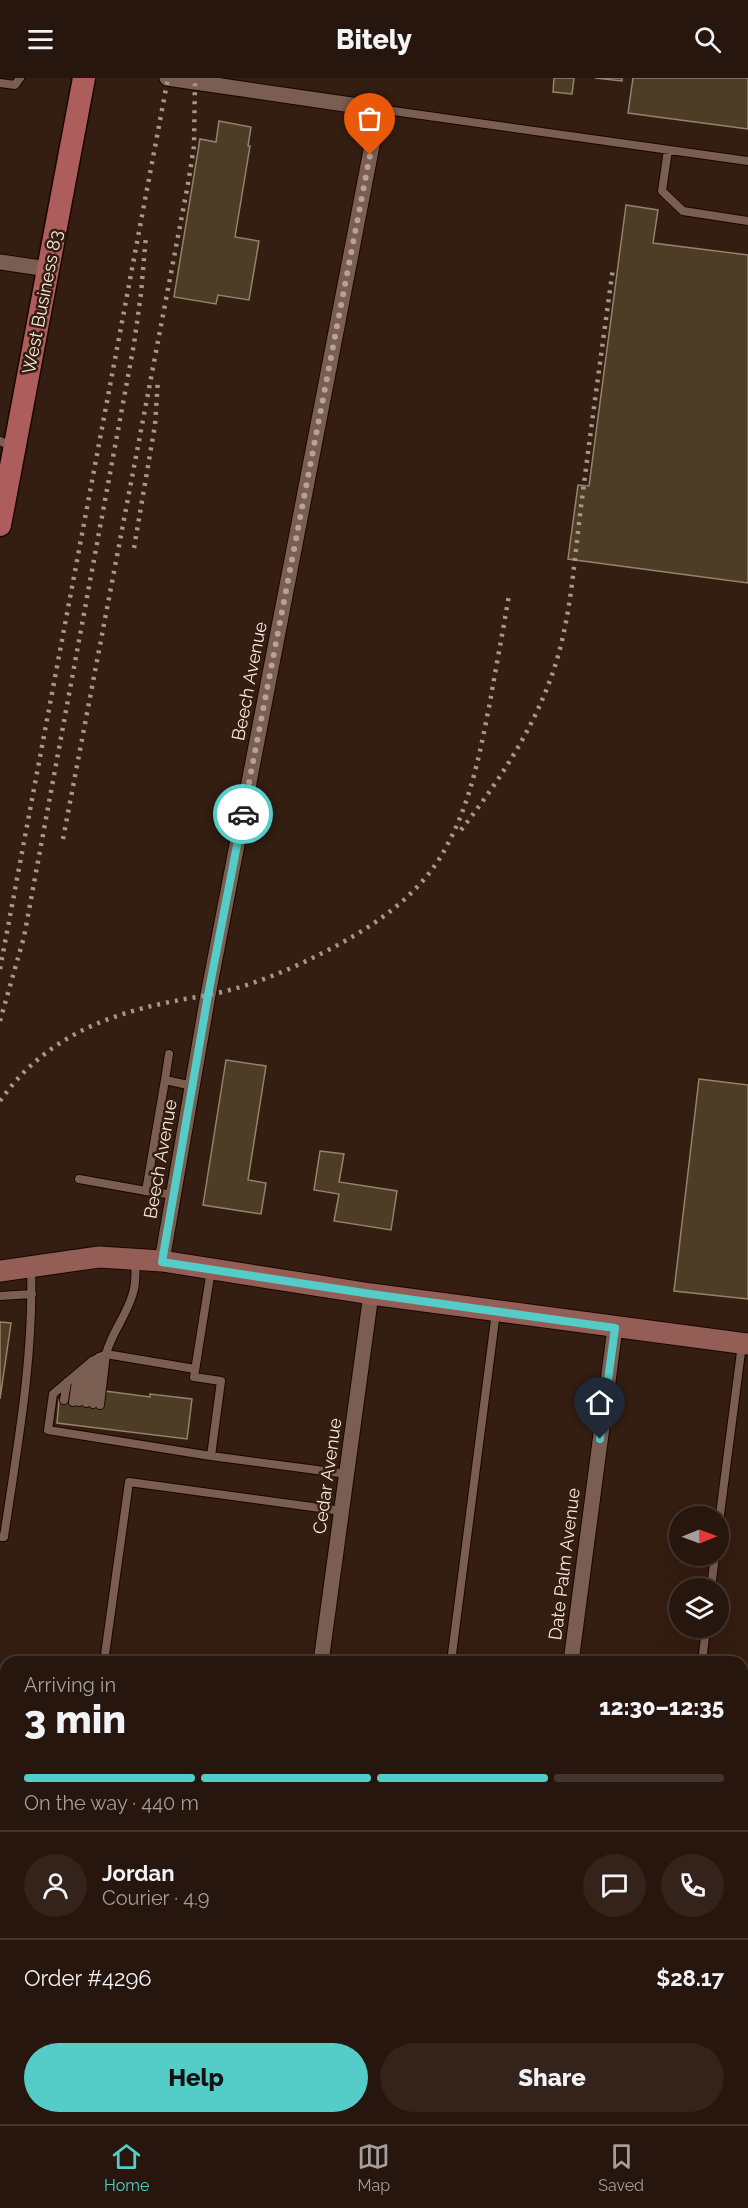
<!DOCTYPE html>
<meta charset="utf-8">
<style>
:root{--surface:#27160d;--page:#33231b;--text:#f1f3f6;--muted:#a49f9d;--line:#43352e;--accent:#54cdc8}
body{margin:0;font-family:Raleway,sans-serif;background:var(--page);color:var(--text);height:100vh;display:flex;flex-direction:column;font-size:22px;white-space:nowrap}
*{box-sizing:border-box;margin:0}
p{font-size:20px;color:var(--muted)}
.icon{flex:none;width:33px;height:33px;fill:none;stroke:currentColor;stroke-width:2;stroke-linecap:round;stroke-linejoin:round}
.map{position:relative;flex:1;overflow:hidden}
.drawer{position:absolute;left:0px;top:1578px;width:748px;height:468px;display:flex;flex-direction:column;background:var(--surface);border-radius:18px 18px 0 0;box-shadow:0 6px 24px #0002,0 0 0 2px var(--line)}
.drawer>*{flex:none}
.needle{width:39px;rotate:89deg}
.fabs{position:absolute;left:669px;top:1428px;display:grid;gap:12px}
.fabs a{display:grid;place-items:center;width:60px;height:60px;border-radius:50%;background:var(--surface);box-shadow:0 6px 24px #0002,0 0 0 2px var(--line);font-size:30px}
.pin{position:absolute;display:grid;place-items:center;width:51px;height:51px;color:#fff;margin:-62px -26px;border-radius:50% 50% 50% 0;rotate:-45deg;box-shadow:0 0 6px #0007}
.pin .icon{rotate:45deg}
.courier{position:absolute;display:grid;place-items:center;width:60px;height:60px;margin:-30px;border:4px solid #54cdc8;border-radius:50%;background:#fff;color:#222;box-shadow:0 2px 8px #0007}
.overview em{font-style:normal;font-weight:800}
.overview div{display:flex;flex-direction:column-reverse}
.overview{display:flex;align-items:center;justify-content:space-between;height:102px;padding:0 24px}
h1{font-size:39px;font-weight:800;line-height:45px}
.bar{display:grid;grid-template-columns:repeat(4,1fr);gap:9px 6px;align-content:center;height:72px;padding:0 24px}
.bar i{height:8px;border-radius:4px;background:var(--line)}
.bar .current{background:var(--accent)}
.bar p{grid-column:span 4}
.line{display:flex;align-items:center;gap:15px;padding:0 24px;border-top:2px solid var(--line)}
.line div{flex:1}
.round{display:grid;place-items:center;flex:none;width:63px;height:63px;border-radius:32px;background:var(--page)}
.button{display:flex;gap:12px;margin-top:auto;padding:12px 24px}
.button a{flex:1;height:69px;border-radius:36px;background:var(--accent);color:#111;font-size:24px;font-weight:800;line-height:69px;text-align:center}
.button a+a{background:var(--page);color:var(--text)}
header{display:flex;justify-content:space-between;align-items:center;height:78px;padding:0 24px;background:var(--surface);font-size:27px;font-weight:800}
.tabs{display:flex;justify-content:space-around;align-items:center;height:84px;border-top:2px solid var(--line);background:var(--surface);font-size:16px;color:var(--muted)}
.tabs a{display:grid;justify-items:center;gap:3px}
.tabs .current{color:var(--accent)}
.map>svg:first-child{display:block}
.building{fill:#4d3d26;stroke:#948269;stroke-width:1.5}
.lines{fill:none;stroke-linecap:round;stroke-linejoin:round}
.service-casing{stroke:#1a0600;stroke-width:10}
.minor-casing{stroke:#1a0600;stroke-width:17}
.secondary-casing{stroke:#1a0600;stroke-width:23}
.primary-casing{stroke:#1a0600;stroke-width:25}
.service{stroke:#7a5e51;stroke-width:8}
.minor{stroke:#7a5e51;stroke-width:15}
.secondary{stroke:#945e56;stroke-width:21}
.primary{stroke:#ad5d5c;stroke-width:22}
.rail{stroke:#a9958c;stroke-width:4.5;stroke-dasharray:3 6;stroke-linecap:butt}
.done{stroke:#b5a298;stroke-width:6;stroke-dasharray:0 10.8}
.route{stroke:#54cdc8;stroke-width:8}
.labels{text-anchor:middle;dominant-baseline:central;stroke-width:5;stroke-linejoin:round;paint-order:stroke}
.street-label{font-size:18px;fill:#fae9e1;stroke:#341d11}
</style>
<header><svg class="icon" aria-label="menu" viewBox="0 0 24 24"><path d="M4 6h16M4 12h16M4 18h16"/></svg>Bitely<svg class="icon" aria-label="search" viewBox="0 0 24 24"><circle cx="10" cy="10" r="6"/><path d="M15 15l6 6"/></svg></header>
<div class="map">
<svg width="748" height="2046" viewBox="0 0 748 2046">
<rect width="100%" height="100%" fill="#341d11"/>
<path class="building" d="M554 0H574L572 16 553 14Z
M595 0H622V3Z
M633 0H748V51L628 35Z
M219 43 251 49 248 68H250L235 159 259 163 249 222 218 217 216 226 174 219 200 61 216 64Z
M626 127 658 132 653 165 748 177V505L568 481 578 407 589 408Z
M226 982 266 988 248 1102 266 1105 261 1136 203 1127Z
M699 1001 748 1007V1221L674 1213Z
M320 1073 344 1076 339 1104 397 1113 391 1152 334 1143 339 1116 314 1112Z
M0 1244 11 1245 0 1321Z
M105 1313 150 1319V1316L192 1321 187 1361 57 1345 59 1322 103 1327Z
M0 1897 6 1898V1946L3 1970H0Z"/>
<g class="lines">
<g class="service-casing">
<path id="service" d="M0 5 15 7 20 0
M379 31 748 83
M668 72 662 113 683 133 748 143
M0 363 13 369
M169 976 165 1002 193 1008
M165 1002 146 1113 174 1117
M79 1101 146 1113
M136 1183C135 1192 136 1203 134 1211 129 1235 112 1253 106 1276L92 1283 53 1316 48 1352 211 1378 347 1396
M211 1192 194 1299 221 1303 211 1378
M0 1218 32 1216
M64 1322 67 1304
M73 1324 77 1296
M79 1324 84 1290
M86 1325 92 1283
M93 1326 99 1279
M100 1327 106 1276 195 1291
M718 1452 742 1266
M0 1459H4C17 1370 34 1280 31 1190
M711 1510 715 1478
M104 1584 129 1404 342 1433
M451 1584 496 1234
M702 1584 706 1550
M386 2046 387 2040
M641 2046 642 2040"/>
</g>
<g class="minor-casing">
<path id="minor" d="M0 184 48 191
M162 1183 208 917 379 31 167 0
M321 1584 371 1216
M571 1584 615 1250
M0 1688H6
M742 1791H748
M0 2012 6 2013
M209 2040 254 2046
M8 2046 9 2040
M510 2046 511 2040"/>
</g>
<g class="secondary-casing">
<path id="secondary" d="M0 1193 99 1179 162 1183 371 1216 748 1266"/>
</g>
<g class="primary-casing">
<path id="primary" d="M0 447 84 0"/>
</g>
<use href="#service" class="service"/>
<use href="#minor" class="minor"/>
<use href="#secondary" class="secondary"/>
<use href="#primary" class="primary"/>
<path class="rail" d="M134 470 155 347 158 301
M461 752C499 703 534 651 554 591 571 540 574 483 581 429 591 350 602 270 613 190
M63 761 188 106 194 68 195 0
M0 891 168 0
M0 943 24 859 134 266 141 215 146 158
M0 1023C50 952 122 931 203 918 248 910 290 892 330 871 371 850 412 822 438 783 469 734 479 680 490 624 496 589 503 553 509 517"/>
</g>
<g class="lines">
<path class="done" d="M243 736 370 77"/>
<path class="route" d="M243 736 208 917 162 1184 371 1216 615 1250 600 1361"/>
</g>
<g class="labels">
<g class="street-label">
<text transform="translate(42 224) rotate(-79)">West Business 83</text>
<text transform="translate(249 603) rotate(-79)">Beech Avenue</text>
<text transform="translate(160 1081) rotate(-80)">Beech Avenue</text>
<text transform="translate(327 1398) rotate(-82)">Cedar Avenue</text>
<text transform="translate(564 1486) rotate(-83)">Date Palm Avenue</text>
</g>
</g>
</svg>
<div class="fabs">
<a><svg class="needle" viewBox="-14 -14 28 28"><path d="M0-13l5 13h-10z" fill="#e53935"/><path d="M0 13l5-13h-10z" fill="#a49f9d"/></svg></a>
<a><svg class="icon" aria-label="layers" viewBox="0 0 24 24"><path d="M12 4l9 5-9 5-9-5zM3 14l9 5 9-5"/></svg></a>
</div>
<div class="pin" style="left:370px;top:77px;background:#ea580c"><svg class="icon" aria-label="bag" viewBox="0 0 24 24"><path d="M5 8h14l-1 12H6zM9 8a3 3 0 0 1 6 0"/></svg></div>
<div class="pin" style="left:600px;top:1361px;background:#1f2937"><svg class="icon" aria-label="home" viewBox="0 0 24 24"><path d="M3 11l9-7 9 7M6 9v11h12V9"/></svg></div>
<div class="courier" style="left:243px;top:736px"><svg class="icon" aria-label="car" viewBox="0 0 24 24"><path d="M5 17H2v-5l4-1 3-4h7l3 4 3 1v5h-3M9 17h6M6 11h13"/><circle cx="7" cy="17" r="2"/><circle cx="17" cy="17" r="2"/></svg></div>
<section class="drawer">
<div class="overview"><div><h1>3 min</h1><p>Arriving in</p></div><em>12:30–12:35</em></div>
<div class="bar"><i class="current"></i><i class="current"></i><i class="current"></i><i></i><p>On the way · 440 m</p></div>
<div class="line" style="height:108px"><a class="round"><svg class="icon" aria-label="person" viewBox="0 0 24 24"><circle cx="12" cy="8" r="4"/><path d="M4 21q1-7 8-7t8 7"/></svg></a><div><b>Jordan</b><p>Courier · 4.9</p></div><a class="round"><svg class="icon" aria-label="chat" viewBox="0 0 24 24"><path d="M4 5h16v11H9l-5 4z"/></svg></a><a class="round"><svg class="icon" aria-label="phone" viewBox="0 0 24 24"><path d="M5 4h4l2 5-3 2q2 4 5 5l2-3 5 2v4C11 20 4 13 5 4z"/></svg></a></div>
<div class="line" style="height:78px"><div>Order #4296</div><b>$28.17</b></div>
<div class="button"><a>Help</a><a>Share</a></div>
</section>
</div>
<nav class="tabs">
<a class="current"><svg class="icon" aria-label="home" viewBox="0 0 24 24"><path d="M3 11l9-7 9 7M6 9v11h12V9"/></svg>Home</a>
<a><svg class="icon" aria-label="map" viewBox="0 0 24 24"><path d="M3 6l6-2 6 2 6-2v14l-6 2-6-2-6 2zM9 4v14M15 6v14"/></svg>Map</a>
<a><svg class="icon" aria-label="saved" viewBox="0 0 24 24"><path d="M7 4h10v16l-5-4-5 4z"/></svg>Saved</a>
</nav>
